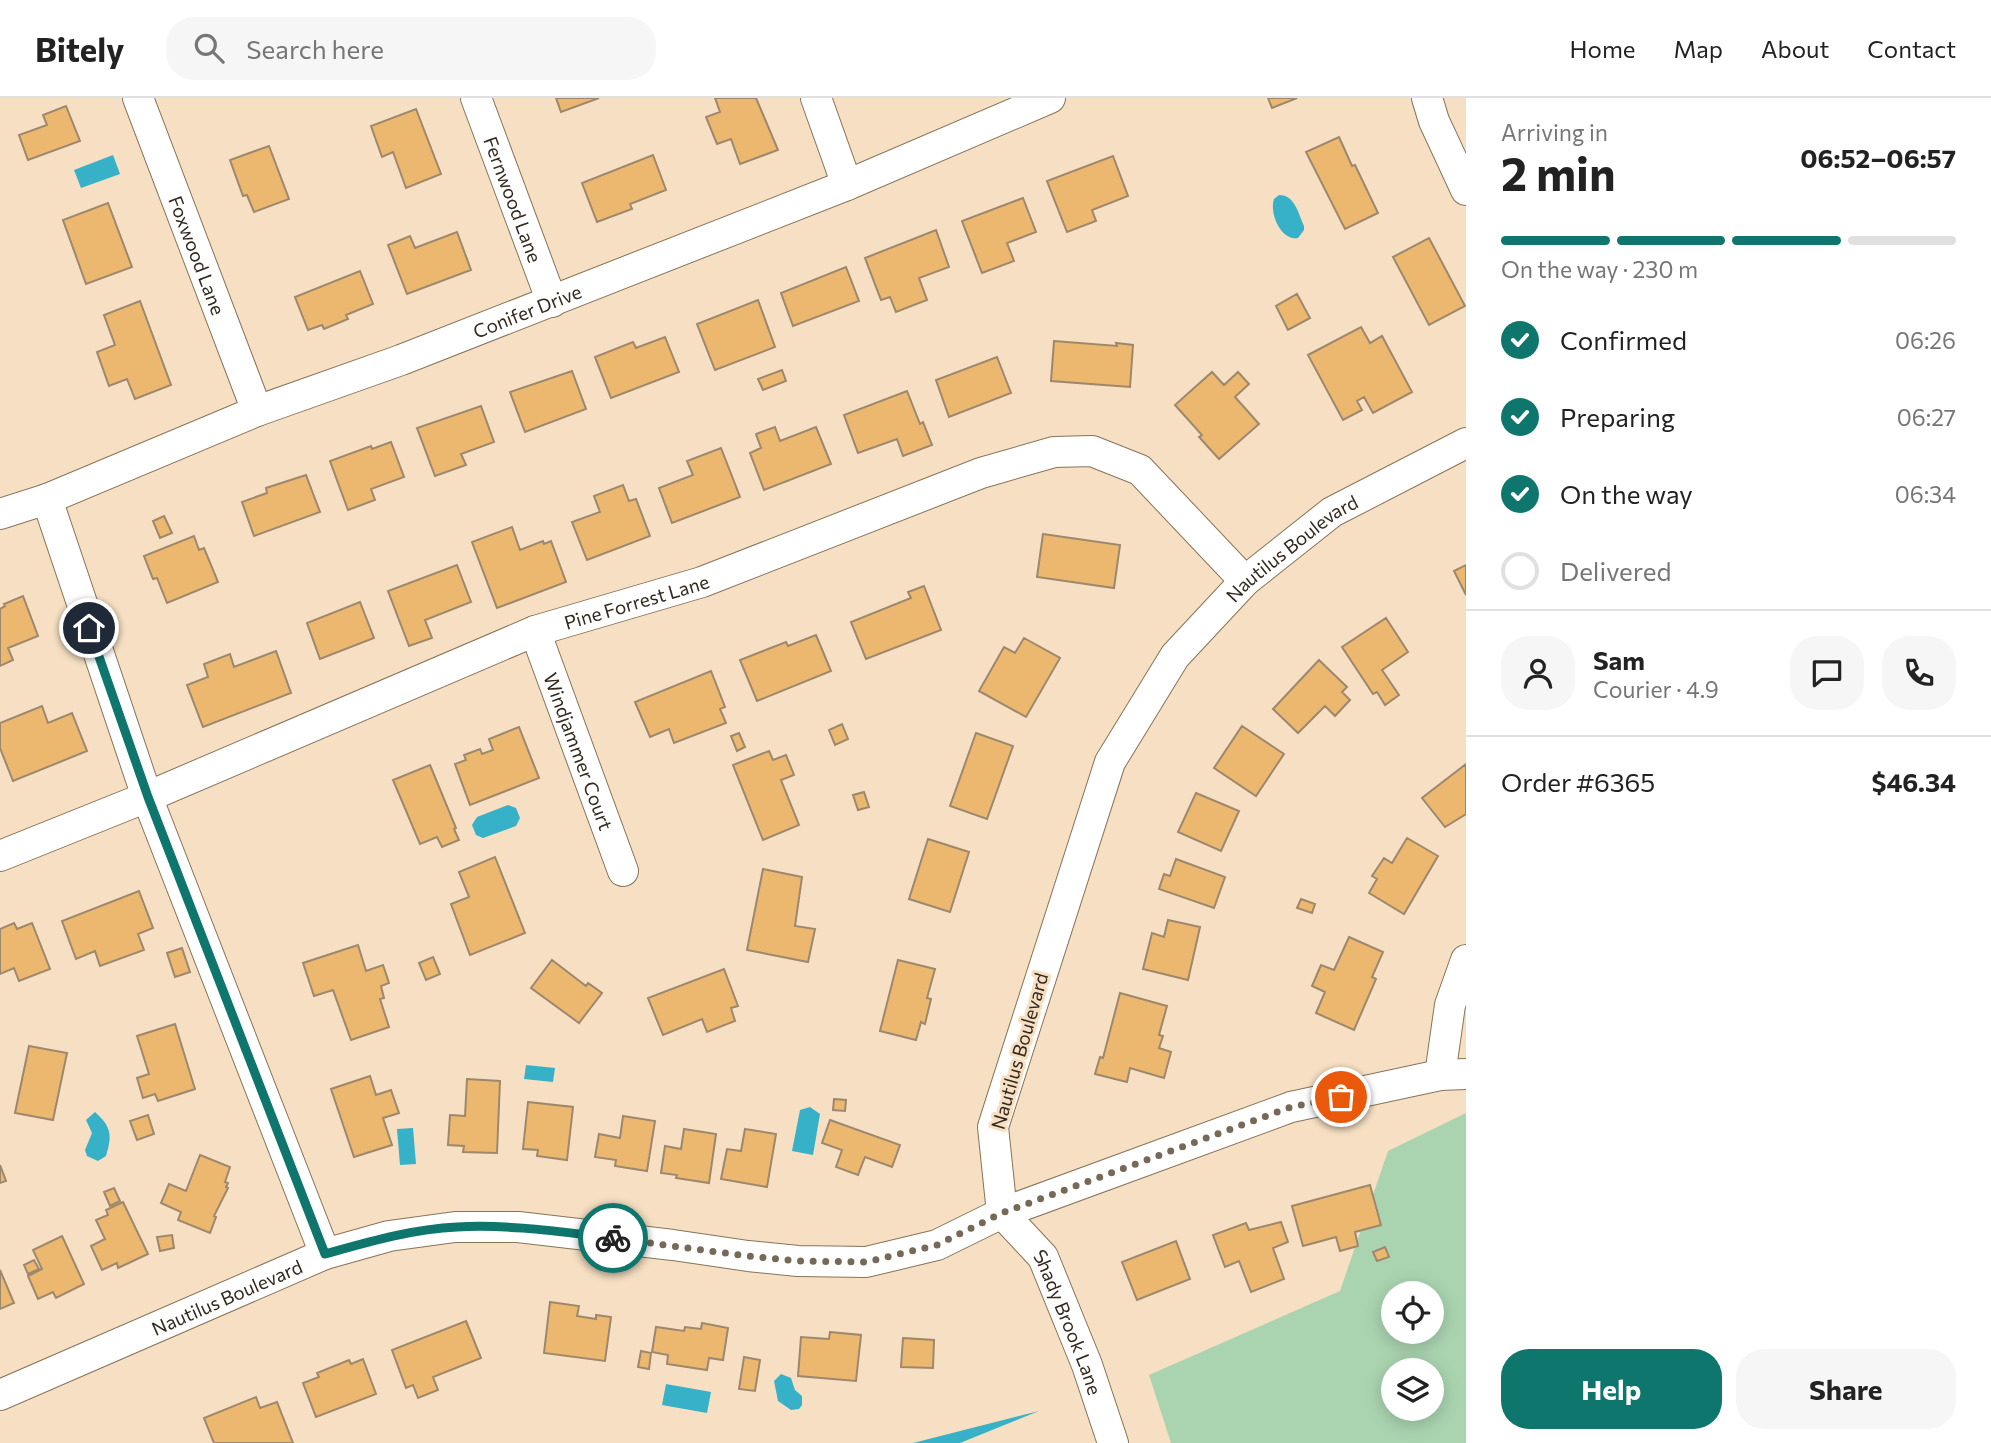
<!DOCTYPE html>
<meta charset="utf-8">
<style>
:root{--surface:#fff;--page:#f6f6f6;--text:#222;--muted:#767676;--line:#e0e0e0;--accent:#0f766e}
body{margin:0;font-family:Commissioner,sans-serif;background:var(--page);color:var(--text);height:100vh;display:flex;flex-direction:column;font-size:26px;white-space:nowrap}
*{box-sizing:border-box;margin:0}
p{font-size:23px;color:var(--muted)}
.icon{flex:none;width:38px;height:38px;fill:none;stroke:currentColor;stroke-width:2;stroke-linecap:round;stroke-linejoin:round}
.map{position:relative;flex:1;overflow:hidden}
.panel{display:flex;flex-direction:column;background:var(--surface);width:525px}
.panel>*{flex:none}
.buttons{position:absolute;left:1381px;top:1183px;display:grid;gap:14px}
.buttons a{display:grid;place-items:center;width:63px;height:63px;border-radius:50%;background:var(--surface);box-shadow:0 4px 18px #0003;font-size:35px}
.pin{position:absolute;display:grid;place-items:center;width:60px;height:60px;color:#fff;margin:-30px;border:4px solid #fff;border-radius:50%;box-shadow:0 2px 7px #0007}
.courier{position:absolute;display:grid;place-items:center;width:70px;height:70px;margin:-35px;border:5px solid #0f766e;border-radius:50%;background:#fff;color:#222;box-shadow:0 2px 9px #0007}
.headline em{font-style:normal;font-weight:700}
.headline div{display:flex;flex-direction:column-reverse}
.headline{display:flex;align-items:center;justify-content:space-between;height:119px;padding:0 35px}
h1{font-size:46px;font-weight:700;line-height:52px}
.bar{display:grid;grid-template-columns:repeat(4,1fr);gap:10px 7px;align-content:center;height:84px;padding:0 35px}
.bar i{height:9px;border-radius:5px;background:var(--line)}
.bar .active{background:var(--accent)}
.bar p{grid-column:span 4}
.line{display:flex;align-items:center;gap:18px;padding:0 35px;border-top:2px solid var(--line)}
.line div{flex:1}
.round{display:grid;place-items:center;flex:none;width:74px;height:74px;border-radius:28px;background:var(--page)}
ol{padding:0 35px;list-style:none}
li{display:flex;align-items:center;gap:21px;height:77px}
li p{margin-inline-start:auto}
li .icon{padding:7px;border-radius:50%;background:var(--accent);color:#fff;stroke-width:4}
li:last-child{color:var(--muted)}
li i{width:38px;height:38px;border:4px solid var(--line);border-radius:50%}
.button{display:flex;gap:14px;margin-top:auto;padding:14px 35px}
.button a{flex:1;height:80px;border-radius:28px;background:var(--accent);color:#fff;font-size:28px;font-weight:700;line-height:80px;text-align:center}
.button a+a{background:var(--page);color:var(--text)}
header{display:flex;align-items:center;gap:42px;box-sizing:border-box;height:98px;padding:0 35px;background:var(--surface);border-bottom:2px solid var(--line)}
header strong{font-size:33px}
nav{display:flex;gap:38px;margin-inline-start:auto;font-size:24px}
.search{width:490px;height:63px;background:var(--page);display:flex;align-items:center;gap:18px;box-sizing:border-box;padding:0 24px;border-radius:28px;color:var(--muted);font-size:26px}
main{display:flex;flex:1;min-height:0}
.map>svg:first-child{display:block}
.green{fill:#aad4b0;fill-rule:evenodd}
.water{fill:#36b1c7}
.building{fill:#ecb86f;stroke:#9d886d;stroke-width:2}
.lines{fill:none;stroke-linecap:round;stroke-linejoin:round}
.minor-casing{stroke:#887459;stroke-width:32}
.minor{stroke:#fff;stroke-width:30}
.done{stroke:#776958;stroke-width:7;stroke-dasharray:0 12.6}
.route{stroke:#0f766e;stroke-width:9}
.labels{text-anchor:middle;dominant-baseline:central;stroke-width:6;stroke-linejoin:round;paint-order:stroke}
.street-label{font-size:19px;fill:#332a1f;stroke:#f6dfc2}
</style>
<header>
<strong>Bitely</strong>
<div class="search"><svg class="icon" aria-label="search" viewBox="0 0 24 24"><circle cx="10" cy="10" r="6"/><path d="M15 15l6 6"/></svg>Search here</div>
<nav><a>Home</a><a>Map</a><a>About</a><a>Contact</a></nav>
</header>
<main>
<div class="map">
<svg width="1466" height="1345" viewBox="0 0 1466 1345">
<rect width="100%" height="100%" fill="#f6dfc2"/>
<path class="green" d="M1466 1015V1345H1171L1149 1277 1340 1193 1388 1053ZM1393 1195H1432V1234H1393ZM1393 1272H1432V1311H1393Z"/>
<path class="water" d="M113 57 120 76 81 90 74 72Z
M1279 97C1295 97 1298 115 1304 128V132L1298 140C1281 143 1269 115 1274 101Z
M508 707 516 710 520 720 516 728 483 740 476 737 472 727 477 719Z
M526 967 555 970 553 984 524 981Z
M810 1009 820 1016 813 1057 792 1053 800 1012Z
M95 1014C112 1029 112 1038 106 1058L98 1063 87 1058 85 1052 92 1035 86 1022Z
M413 1030 416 1066 400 1067 397 1031Z
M781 1276 791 1280 795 1292 802 1298V1307L799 1311 791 1312 778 1303 774 1283Z
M666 1286 711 1294 707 1315 662 1307Z
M1039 1313 960 1345H913Z"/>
<path class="building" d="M556 0H599L561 14Z
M715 0H756L778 52 740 66 731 41 717 46 706 19 720 14Z
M1268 0H1297L1272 10Z
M66 8 80 43 28 62 19 37 47 27 43 17Z
M416 11 441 76 406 90 393 54 382 59 371 28Z
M1339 39 1352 68 1355 67 1378 115 1345 131 1306 54Z
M269 48 289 101 254 114 247 97 243 98 230 62Z
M653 57 666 92 630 106 632 111 597 124 582 85Z
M1113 58 1128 98 1092 112 1096 123 1067 134 1047 83Z
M1023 100 1036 134 1007 145 1014 163 982 175 962 123Z
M108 105 132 169 86 186 63 122Z
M936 132 949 169 919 180 927 202 896 214 890 199 881 202 865 160Z
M457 134 471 172 407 196 388 147 410 138 415 150Z
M1429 140 1465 208 1429 227 1393 159Z
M846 169 859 203 793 228 781 195Z
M360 173 373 206 346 217 348 221 324 231 322 227 308 232 295 199Z
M1297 196 1310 220 1288 232 1276 208Z
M758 202 775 249 715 272 697 226Z
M140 203 171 287 135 301 127 281 109 288 97 254 115 247 104 217Z
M1361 229 1370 245 1382 238 1412 294 1373 315 1364 299 1357 303 1362 312 1343 322 1308 257Z
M665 239 679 274 611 300 595 259 633 244 636 250Z
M1054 243 1117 248 1116 245 1133 247 1130 289 1051 283Z
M997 259 1011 295 949 319 936 282Z
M782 272 786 283 763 292 758 281Z
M572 273 586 311 525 334 510 294Z
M1212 274 1224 287 1238 274 1249 286 1235 299 1259 326 1219 361 1199 339 1202 337 1175 307Z
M907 293 920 326 923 324 932 347 903 358 897 341 858 355 844 317Z
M481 308 494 344 461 356 466 367 435 378 417 330Z
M775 329 780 343 816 329 831 366 764 392 750 355 761 350 756 336Z
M391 344 404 379 371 391 375 402 348 412 330 363 371 348 372 351Z
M721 350 740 399 672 425 659 390 693 377 687 363Z
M306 377 320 414 254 438 242 404 267 395 266 390Z
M623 387 629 403 636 401 650 438 587 462 572 424 600 414 594 398Z
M164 418 172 435 160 440 153 423Z
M512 429 520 452 543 443 544 446 551 443 566 484 497 510 472 444Z
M1043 436 1120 447 1114 490 1037 479Z
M194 438 199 452 204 450 218 484 167 505 157 480 153 481 144 458Z
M457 467 471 504 425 522 432 540 409 548 388 493Z
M1466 467V497L1454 473Z
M924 488 941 532 866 561 851 524 911 500 908 494Z
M23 498 38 538 8 550 13 562 0 568V511L5 508 4 506Z
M360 504 374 540 320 561 307 525Z
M1386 520 1408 554 1382 572 1399 597 1385 607 1377 594 1373 596 1342 549Z
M816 537 831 573 757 603 740 562 786 544 788 548Z
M1024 540 1060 560 1026 619 979 593 1004 549 1015 555Z
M276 553 291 595 203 629 187 587 208 579 204 566 230 556 234 569Z
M1319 562 1347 589 1342 594 1350 602 1335 618 1325 608 1298 635 1273 611Z
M711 573 725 609 720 611 726 625 674 645 669 631 650 639 635 604Z
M42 608 48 625 72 615 87 653 13 683 0 650V625Z
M842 626 848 641 835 647 829 632Z
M1242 628 1284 656 1256 698 1214 670Z
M519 629 539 680 470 707 455 666 466 662 464 657 480 651 482 656 493 652 489 641Z
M739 635 745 649 737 653 731 638Z
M976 635 1013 648 987 721 950 708Z
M769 653 773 662 786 657 794 677 781 682 799 727 763 742 733 667Z
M1466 666V716L1445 729 1422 700Z
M430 667 456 730 454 731 459 742 442 749 437 739 420 746 393 682Z
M864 694 869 709 858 712 853 697Z
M1196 695 1239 713 1221 753 1178 734Z
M1407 740 1438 758 1404 816 1369 795 1377 781 1372 778 1384 760 1392 765Z
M928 741 969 754 950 814 909 801Z
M495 759 525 835 470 857 451 806 469 799 459 774Z
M1176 761 1225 779 1214 810 1159 791 1164 776 1170 778Z
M763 771 802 779 795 828 815 831 808 864 747 852Z
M139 793 153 830 138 836 144 852 100 868 95 853 76 861 62 823Z
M1301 801 1315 806 1312 815 1297 810Z
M1168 822 1200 829 1188 882 1143 871 1152 835 1164 839Z
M14 825 17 831 32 825 50 871 19 883 14 870 0 876V831Z
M1349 839 1383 854 1372 879 1376 881 1354 932 1316 915 1325 894 1312 888 1321 867 1334 872Z
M358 847 366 873 383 867 389 885 381 888 384 900 380 901 389 929 351 942 333 892 314 898 303 865Z
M182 850 190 874 175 879 167 855Z
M433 859 440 876 426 882 419 865Z
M552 862 586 888 588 885 602 895 579 925 531 890Z
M898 862 935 871 927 900 931 901 925 926 921 924 916 942 880 933Z
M724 871 738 908 731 910 735 923 707 934 702 921 663 937 648 900Z
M1120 895 1167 908 1159 937 1163 938 1159 950 1171 954 1164 980 1130 970 1127 984 1095 976 1100 959 1103 960Z
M175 926 195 991 158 1003 155 996 143 1000 137 980 149 976 137 938Z
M29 948 67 955 53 1022 15 1015Z
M370 978 376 997 391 992 399 1015 383 1020 392 1047 354 1059 331 991Z
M467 981 500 983 497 1055 463 1054 464 1048 448 1047 450 1017 465 1018Z
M834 1001 846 1002 845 1013 833 1012Z
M528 1004 573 1009 567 1062 537 1058 538 1052 523 1051Z
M148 1017 154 1036 137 1042 130 1023Z
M623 1018 655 1023 647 1073 615 1068 616 1062 595 1059 599 1036 620 1040Z
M830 1022 900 1047 892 1069 865 1059 858 1077 836 1069 842 1052 822 1045Z
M684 1031 716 1036 709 1085 676 1080 677 1077 661 1075 665 1048 681 1051Z
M745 1031 776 1036 767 1089 721 1081 727 1051 741 1053Z
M200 1057 230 1069 225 1084 228 1085 226 1089 228 1090 214 1118 216 1119 210 1135 178 1122 181 1114 161 1105 169 1086 186 1093Z
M0 1067 6 1083 0 1085Z
M1370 1087 1381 1127 1355 1134 1358 1148 1340 1153 1336 1139 1303 1148 1292 1108Z
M114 1090 120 1103 110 1108 104 1094Z
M123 1104 148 1156 118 1170 117 1165 102 1172 91 1148 105 1141 96 1122 108 1117 106 1112Z
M1281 1124 1288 1144 1273 1150 1284 1181 1251 1194 1239 1163 1225 1169 1213 1137 1246 1125 1249 1132Z
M172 1137 174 1150 160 1153 157 1139Z
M62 1138 84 1186 56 1200 53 1194 38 1201 28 1178 42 1171 33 1152Z
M1176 1143 1190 1181 1137 1202 1122 1164Z
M1385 1149 1389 1159 1377 1163 1373 1154Z
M34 1162 39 1171 28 1176 24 1167Z
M0 1172 14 1205 0 1211Z
M550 1204 579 1208 577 1218 596 1221V1217L611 1219 605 1263 544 1255Z
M466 1223 481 1260 433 1279 438 1292 418 1300 413 1287 406 1290 392 1252Z
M702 1225 728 1230 723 1262 709 1260 707 1272 667 1266 668 1257 652 1254 656 1229 684 1233 685 1229 701 1231Z
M830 1234 861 1237 856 1283 798 1278 801 1239 829 1241Z
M903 1240 934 1242 933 1270 901 1269Z
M641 1253 651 1255 649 1271 638 1269Z
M744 1259 760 1262 755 1293 739 1291Z
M363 1261 376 1296 316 1319 303 1285 319 1279 317 1275 349 1262 351 1266Z
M256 1299 260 1310 277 1304 293 1345H214L204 1320Z"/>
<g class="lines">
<g class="minor-casing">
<g id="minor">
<path id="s1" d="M138 0 257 313"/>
<path id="s2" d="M476 0 552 204"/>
<path d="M816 0 847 87"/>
<path d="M1427 0 1434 23 1466 92"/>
<path d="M47 401 147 699 325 1156"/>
<path id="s3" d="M0 416 47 401 257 313 401 262 847 87 1050 0"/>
<path id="s4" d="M535 533 623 773"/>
<path id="s5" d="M0 758 147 699 535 533 702 484 981 375 1054 354 1092 353 1140 372 1245 483"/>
<path d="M1440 977 1450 907 1466 862"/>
<path id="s6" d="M1002 1115 993 1029 1110 664 1175 558 1245 483 1332 414 1466 345"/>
<path id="s7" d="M1002 1115 1043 1159 1087 1267 1113 1345"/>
<path id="s8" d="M0 1297 325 1156 389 1138 455 1129H518L673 1147 748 1158 798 1163 866 1164 937 1147 1002 1115 1291 1009 1440 977 1466 976"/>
</g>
</g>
<use href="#minor" class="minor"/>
</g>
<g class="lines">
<path class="done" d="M613 1140 747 1158 798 1163 866 1164 937 1147 1002 1115 1291 1009 1341 999"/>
<path class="route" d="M89 530 148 699 325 1156C368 1144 412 1131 457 1129 509 1126 561 1134 613 1140"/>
</g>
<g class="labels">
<g class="street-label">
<text stroke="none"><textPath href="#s2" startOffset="108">Fernwood Lane</textPath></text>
<text stroke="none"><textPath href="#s1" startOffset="168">Foxwood Lane</textPath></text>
<text stroke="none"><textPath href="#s3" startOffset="565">Conifer Drive</textPath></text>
<text stroke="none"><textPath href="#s6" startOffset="754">Nautilus Boulevard</textPath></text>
<text stroke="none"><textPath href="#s5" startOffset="686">Pine Forrest Lane</textPath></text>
<text stroke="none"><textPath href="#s4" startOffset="128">Windjammer Court</textPath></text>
<text transform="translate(1019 953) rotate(-74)">Nautilus Boulevard</text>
<text stroke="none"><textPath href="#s8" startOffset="247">Nautilus Boulevard</textPath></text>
<text stroke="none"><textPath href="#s7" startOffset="130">Shady Brook Lane</textPath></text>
</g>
</g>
</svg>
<div class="buttons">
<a><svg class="icon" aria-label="locate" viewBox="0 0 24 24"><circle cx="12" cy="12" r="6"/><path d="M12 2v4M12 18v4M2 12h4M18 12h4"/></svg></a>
<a><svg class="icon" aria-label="layers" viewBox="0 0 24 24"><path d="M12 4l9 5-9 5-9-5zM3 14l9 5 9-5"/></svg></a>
</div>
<div class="pin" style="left:1341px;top:999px;background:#ea580c"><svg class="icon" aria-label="bag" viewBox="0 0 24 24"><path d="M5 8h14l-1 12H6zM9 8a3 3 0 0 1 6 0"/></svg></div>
<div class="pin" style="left:89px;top:530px;background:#1f2937"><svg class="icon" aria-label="home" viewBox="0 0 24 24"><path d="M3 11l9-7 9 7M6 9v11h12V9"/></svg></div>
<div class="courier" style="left:613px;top:1140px"><svg class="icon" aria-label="bike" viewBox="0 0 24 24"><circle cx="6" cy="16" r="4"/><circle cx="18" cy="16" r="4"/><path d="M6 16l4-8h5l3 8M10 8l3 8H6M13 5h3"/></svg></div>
</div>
<section class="panel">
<div class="headline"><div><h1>2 min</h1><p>Arriving in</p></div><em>06:52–06:57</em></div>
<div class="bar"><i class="active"></i><i class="active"></i><i class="active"></i><i></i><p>On the way · 230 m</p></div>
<ol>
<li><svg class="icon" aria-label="check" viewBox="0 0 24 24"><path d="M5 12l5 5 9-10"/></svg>Confirmed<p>06:26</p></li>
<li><svg class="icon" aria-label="check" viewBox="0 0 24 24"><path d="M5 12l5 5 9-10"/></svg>Preparing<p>06:27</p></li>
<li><svg class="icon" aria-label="check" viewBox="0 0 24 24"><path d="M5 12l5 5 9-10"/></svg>On the way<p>06:34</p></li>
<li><i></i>Delivered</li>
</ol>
<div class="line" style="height:126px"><a class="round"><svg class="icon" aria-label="person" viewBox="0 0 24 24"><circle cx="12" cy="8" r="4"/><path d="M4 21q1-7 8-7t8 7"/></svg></a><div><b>Sam</b><p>Courier · 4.9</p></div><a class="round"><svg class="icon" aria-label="chat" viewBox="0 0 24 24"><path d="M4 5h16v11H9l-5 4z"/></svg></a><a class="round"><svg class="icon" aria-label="phone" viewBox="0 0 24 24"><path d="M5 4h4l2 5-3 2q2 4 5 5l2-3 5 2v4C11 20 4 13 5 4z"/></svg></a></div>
<div class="line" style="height:91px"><div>Order #6365</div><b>$46.34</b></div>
<div class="button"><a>Help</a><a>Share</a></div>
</section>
</main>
